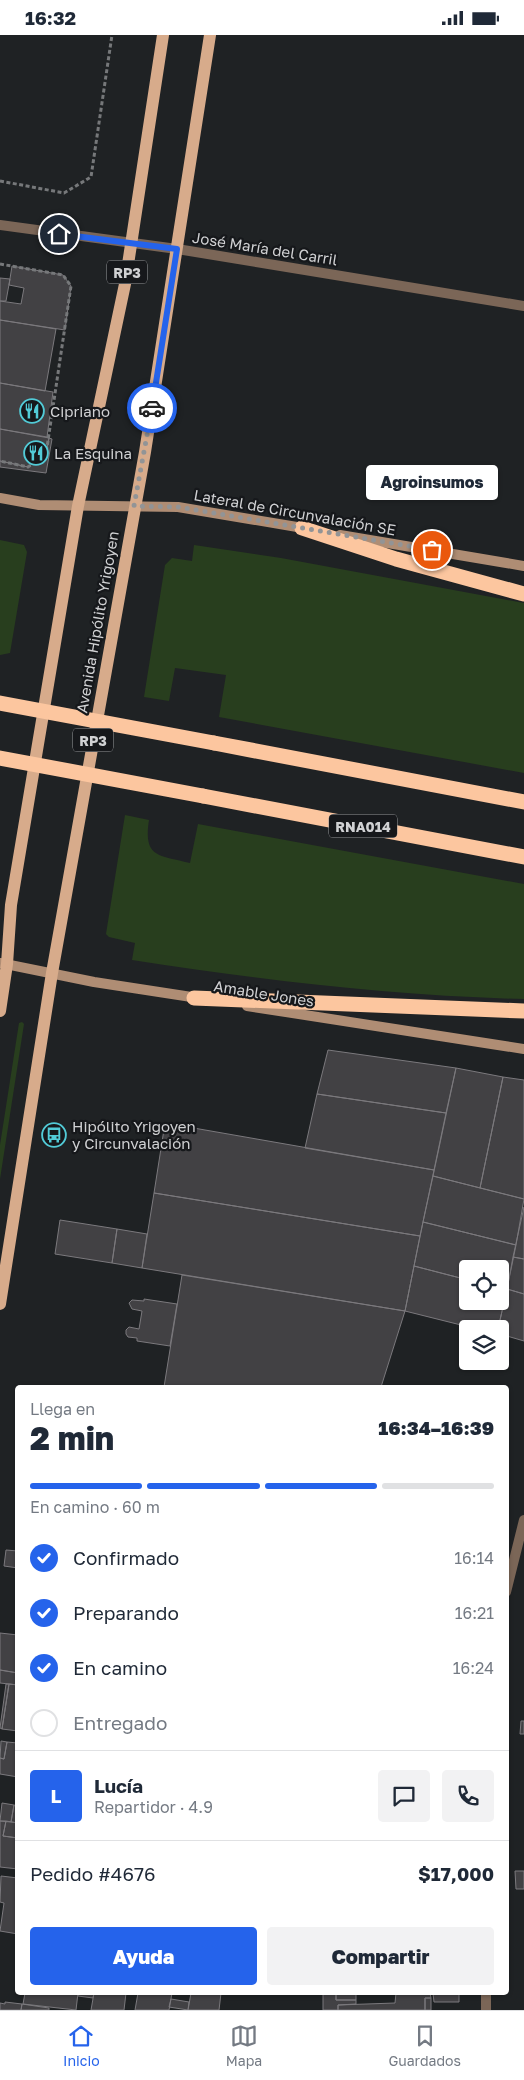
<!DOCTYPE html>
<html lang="es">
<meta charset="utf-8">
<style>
:root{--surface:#fff;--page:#f2f2f3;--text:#1f2937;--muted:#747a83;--line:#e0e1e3;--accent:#2563eb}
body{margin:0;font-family:"Golos Text",sans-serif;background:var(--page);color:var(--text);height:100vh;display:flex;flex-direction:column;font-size:19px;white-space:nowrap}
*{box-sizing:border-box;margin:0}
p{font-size:16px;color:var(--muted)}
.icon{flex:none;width:28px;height:28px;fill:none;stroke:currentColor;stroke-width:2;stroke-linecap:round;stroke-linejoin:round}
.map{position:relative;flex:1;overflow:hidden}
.side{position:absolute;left:15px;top:1350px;width:494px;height:610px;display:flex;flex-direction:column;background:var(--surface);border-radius:5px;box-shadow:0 1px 4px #0004}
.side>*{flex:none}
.fabs{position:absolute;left:459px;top:1225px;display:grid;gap:10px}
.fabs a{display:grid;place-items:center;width:50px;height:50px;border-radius:5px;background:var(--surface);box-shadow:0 1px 4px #0004;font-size:25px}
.pin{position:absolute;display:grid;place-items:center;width:42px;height:42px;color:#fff;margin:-21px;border:2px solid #fff;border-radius:50%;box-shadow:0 1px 5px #0007}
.courier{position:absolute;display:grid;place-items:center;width:50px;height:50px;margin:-25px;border:4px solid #2563eb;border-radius:50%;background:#fff;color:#222;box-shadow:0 1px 6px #0007}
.bubble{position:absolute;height:35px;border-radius:5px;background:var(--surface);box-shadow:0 1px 4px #0004;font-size:16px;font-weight:800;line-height:35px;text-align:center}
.overview em{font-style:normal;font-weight:800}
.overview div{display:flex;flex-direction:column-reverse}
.overview{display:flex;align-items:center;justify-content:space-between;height:85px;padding:0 15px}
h1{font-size:32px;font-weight:800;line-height:38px}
.bar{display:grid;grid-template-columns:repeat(4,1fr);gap:8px 5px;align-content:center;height:60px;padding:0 15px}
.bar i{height:6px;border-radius:4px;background:var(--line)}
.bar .current{background:var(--accent)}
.bar p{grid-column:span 4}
.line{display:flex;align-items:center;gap:12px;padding:0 15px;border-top:1px solid var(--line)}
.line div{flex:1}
.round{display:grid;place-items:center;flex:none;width:52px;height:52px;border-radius:5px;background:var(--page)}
ol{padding:0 15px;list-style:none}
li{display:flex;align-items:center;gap:15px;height:55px}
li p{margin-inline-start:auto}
li .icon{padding:5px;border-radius:50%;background:var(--accent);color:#fff;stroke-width:4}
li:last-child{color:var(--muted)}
li i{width:28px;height:28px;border:2px solid var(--line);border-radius:50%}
.primary-button{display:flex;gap:10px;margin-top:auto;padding:10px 15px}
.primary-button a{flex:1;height:58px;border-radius:5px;background:var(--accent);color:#fff;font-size:20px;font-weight:800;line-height:58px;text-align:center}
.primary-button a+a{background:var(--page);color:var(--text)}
.status{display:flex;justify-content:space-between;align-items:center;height:35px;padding:0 25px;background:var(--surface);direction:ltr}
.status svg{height:14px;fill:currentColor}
.menu{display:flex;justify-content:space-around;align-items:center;height:70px;border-top:1px solid var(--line);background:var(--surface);font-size:14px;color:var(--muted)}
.menu a{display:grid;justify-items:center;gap:2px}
.menu .current{color:var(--accent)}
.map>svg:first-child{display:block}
.green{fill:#283e1e}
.building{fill:#424144;stroke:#7b797d}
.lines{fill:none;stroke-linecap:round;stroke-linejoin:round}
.path{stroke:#76787a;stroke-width:3;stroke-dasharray:4 2.5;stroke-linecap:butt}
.street{stroke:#7b6657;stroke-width:10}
.secondary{stroke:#af8d74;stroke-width:10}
.primary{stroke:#d7ab8b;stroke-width:12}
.highway{stroke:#fcc69f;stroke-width:15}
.highway-bridge{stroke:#fcc69f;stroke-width:15}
.done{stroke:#929496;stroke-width:5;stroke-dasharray:0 9}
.route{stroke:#2563eb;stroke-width:6}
.labels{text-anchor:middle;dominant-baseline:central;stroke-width:4.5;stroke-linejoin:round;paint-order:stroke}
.shield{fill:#16181b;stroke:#989a9c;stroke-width:1}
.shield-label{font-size:14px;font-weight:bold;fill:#d0d1d3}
.street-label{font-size:15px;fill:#d0d1d3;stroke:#16181b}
.poi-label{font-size:15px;fill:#d0d1d3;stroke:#16181b;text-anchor:start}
</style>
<div class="status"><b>16:32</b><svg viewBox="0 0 49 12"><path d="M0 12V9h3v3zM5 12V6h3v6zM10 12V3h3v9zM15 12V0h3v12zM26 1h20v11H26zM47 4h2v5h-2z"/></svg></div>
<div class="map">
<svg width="524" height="1975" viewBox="0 0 524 1975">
<rect width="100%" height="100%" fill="#1f2224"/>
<path class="green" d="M0 505 24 510 27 517 10 618 0 620Z
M194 510 281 523 524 568V738L219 682 226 640 175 633 169 666 144 662 165 530 172 523 192 526Z
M125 780 149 785C143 823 159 820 190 828L198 789 524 849V964C392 961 262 945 132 925L135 908 109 902 106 899Z
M22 987 24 989 0 1144V1110L19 988Z"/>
<path class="building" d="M12 231 63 240 71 251 65 295 0 285V266L21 269 24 253 9 250Z
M0 243 10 244 6 266H0Z
M0 285 56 294 45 356 0 348Z
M0 348 53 357 47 402 0 394Z
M0 394 49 403 46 419 28 432 0 426Z
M49 403 52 404 46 438 0 432V426L28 432 46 419Z
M328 1015 456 1033 446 1078 317 1059Z
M456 1033 503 1042 480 1153 433 1141Z
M503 1042 524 1045V1164L480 1153Z
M317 1059 446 1078 434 1135 305 1113Z
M165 1088 434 1135 420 1201 154 1158Z
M433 1141 524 1164 516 1210 423 1187Z
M154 1158 420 1201 405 1276 142 1233Z
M524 1172V1224L513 1222Z
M60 1185 117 1194 112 1228 55 1219Z
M423 1187 516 1210 507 1254 500 1253V1234H468V1245L414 1231Z
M117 1194 147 1199 142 1233 112 1228Z
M513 1222 524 1224V1259L507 1254Z
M414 1231 468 1245V1266H500V1253L507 1254 498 1294H477L405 1276Z
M182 1240 405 1276 381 1352H164Z
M507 1254 524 1259V1306L500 1299V1294H498Z
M144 1264 177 1269 170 1311 137 1306V1303L128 1302 126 1299V1295L129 1292 139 1294 142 1276 132 1274 129 1268 132 1265 144 1266Z
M6 1515 18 1516V1533L4 1531Z
M0 1598 18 1600V1638L0 1635Z
M0 1635 18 1638V1650L0 1648Z
M6 1649H9L2 1694 0 1693Z
M9 1649 18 1650V1696L2 1694Z
M521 1686H524V1699H520Z
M1 1706 7 1707 4 1724 0 1723Z
M7 1707 18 1708V1742L0 1739V1723L4 1724Z
M2 1768 14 1770 11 1787 0 1786Z
M14 1770 18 1771V1788L11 1787Z
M0 1786H6L3 1801 18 1803V1834L0 1832Z
M6 1786 18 1788V1803L3 1801Z
M515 1836H524V1854H516Z
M1 1841 18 1843V1899L0 1896 4 1868 0 1867Z
M25 1958H78L76 1975 23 1969Z
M78 1958H94L93 1963 78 1961Z
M94 1958H126L124 1975H91Z
M138 1958H172L169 1975H135Z
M191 1958H221L219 1975H188Z
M323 1958H336V1965H356V1969L338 1970V1975H323Z
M336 1958H356V1965H336Z
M396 1958H430L431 1963H425V1975H338V1970L395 1968Z
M433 1958H459V1967H434Z
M425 1963H431V1975H425Z
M171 1964 189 1967 188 1975 169 1972Z
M5 1967 22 1969 21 1975H0V1968L5 1969Z
M22 1969 49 1973V1975H21Z"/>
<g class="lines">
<path class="path" d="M0 146 64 158 91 142 112 0
M0 229 63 240 71 251 46 419 28 432 0 426"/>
<path class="street" d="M0 190 177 214 524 271
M506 1557 524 1485
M486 1958V1975"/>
<path class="secondary" d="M0 463 39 470 178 472 309 494
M340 500 524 531
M0 928 94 947 198 963
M247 971 524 1014"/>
<path class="primary" d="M0 976 7 929 11 870 78 471 125 249 163 0
M0 1269 52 938 145 417 210 0"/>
<path class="highway" d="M302 493 396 524 524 559
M214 708 524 767
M203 761 524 822
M194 963 524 976"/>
<path class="highway-bridge" d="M0 668 214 708
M0 723 203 761"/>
</g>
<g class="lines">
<path class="done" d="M152 373 134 471 178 472 432 515"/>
<path class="route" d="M59 199 177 214 152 373"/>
</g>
<defs>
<g id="restaurant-ring" transform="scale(1.25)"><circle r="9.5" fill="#16181b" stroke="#52cbd7" stroke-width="1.5"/><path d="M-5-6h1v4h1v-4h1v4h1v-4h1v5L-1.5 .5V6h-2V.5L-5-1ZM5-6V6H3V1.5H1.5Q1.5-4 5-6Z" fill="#52cbd7"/></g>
<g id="bus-ring" transform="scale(1.25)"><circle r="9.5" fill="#16181b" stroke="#52cbd7" stroke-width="1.5"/><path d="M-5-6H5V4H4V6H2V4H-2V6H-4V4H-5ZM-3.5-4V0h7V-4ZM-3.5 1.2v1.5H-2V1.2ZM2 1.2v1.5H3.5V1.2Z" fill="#52cbd7"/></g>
</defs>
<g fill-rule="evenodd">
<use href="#restaurant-ring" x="32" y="376"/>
<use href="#restaurant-ring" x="36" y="418"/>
<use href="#bus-ring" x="54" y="1100"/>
</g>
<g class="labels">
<g class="shield">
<rect x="107" y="225.5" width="40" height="23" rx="4"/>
<rect x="73" y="693.5" width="40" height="23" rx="4"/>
<rect x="329" y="779.5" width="68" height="23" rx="4"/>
</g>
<g class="shield-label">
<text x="127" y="237">RP3</text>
<text x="93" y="705">RP3</text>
<text x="363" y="791">RNA014</text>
</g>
<g class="street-label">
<text transform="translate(265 213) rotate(9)">José María del Carril</text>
<text transform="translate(295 477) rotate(10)">Lateral de Circunvalación SE</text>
<text transform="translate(97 587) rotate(-80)">Avenida Hipólito Yrigoyen</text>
<text transform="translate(264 958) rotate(9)">Amable Jones</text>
</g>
<g class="poi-label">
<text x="50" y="376">Cipriano</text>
<text x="54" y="418">La Esquina</text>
<text x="72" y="1091">Hipólito Yrigoyen<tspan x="72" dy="17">y Circunvalación</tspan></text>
</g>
</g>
</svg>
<div class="fabs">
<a><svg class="icon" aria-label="locate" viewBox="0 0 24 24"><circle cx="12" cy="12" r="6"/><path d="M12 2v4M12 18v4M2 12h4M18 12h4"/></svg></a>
<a><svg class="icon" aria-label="layers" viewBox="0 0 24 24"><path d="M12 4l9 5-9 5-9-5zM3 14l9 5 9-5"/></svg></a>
</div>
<div class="pin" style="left:432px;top:515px;background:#ea580c"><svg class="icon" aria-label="bag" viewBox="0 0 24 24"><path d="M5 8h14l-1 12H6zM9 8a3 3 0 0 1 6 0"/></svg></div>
<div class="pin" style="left:59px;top:199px;background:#1f2937"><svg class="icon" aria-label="home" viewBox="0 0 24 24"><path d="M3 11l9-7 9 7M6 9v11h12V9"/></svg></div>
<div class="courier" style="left:152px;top:373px"><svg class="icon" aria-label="car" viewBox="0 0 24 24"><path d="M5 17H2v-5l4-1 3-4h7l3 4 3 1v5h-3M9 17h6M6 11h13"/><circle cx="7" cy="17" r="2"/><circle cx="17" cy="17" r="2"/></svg></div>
<div class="bubble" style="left:366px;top:430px;width:132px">Agroinsumos</div>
<section class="side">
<div class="overview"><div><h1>2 min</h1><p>Llega en</p></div><em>16:34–16:39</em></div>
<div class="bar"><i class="current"></i><i class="current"></i><i class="current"></i><i></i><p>En camino · 60 m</p></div>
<ol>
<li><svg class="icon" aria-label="check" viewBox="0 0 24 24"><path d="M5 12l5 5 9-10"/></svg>Confirmado<p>16:14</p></li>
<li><svg class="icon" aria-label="check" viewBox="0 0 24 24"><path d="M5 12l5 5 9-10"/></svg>Preparando<p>16:21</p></li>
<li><svg class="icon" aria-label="check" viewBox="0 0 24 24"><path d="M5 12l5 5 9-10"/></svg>En camino<p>16:24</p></li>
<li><i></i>Entregado</li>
</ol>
<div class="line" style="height:90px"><b class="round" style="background:var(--accent);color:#fff">L</b><div><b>Lucía</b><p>Repartidor · 4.9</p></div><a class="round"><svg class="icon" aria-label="chat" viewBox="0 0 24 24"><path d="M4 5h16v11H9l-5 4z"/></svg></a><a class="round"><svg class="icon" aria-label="phone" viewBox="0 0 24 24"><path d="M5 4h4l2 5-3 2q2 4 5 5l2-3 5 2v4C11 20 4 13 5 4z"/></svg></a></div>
<div class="line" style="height:65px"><div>Pedido #4676</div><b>$17,000</b></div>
<div class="primary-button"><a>Ayuda</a><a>Compartir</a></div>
</section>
</div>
<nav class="menu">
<a class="current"><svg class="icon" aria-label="home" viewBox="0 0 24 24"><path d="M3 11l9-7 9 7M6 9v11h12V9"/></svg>Inicio</a>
<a><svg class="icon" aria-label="map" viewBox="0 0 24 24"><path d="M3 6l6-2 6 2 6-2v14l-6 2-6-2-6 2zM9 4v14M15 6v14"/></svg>Mapa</a>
<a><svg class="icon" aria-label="saved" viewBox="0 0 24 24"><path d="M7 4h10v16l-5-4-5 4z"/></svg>Guardados</a>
</nav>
